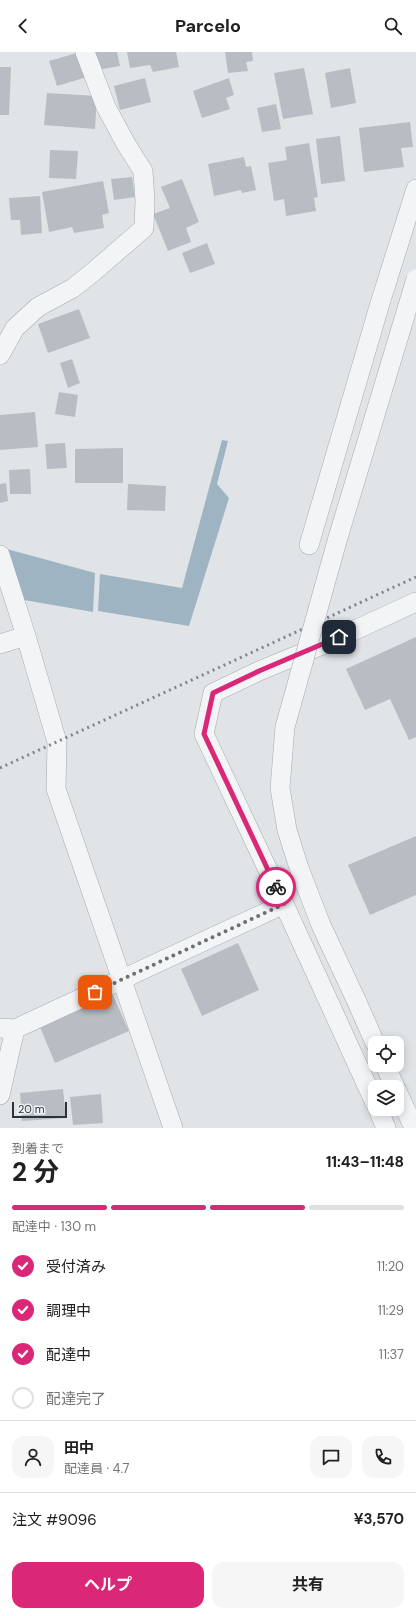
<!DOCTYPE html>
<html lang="ja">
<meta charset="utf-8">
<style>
:root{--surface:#fff;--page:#f6f6f6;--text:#202124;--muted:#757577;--line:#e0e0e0;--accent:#db2777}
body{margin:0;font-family:"DM Sans","Noto Sans JP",sans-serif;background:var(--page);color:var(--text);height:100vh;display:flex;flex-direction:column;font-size:15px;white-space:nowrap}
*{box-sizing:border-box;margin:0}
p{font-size:13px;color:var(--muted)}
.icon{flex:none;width:22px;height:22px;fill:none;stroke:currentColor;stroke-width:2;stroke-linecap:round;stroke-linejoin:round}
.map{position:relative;height:1076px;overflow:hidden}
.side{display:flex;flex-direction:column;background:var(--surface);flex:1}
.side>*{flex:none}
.buttons{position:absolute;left:368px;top:984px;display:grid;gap:8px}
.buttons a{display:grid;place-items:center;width:36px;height:36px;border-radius:8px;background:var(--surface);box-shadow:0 2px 10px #0003;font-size:20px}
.scale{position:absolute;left:12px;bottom:10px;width:55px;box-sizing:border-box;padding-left:4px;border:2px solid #2b333d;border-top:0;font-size:11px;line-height:14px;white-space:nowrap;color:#2b333d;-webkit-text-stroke:3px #eff2f5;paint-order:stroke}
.pin{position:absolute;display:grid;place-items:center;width:34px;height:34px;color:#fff;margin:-17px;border-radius:8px;box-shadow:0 2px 6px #0006}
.courier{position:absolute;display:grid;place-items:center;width:40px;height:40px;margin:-20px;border:3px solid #db2777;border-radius:50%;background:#fff;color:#222;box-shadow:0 1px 5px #0007}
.headline em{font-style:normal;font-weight:700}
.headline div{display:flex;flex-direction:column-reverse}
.headline{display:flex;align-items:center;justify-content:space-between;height:68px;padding:0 12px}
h1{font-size:26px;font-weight:700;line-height:30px}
.bar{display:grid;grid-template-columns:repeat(4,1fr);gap:6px 4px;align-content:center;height:48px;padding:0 12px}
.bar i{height:5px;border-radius:3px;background:var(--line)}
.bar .selected{background:var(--accent)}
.bar p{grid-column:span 4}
.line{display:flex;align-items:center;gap:10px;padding:0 12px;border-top:1px solid var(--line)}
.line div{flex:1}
.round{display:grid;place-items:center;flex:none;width:42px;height:42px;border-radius:12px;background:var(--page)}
ol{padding:0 12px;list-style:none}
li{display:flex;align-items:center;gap:12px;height:44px}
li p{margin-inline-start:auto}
li .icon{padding:4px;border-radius:50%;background:var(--accent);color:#fff;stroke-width:4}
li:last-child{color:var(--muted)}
li i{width:22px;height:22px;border:2px solid var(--line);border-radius:50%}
.button{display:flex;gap:8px;margin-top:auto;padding:8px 12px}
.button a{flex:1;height:46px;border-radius:12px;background:var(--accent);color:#fff;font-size:16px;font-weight:700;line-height:46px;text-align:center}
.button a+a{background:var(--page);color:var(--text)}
header{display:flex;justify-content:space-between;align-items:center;height:52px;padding:0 12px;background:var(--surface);font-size:18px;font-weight:700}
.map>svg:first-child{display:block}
.water{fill:#9fb4c3}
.building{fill:#b8bdc3}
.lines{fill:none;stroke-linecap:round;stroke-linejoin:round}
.minor-casing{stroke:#a6abb1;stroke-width:20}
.minor{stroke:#f2f4f6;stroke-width:19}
.rail{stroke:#7c858f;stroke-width:3;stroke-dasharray:2 4;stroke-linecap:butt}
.minor-bridge-casing{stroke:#a6abb1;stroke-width:20;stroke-linecap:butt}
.minor-bridge{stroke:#f2f4f6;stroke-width:19}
.done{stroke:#6a7178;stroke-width:4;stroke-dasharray:0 7.2}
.route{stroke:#db2777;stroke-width:5}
</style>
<header><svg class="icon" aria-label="back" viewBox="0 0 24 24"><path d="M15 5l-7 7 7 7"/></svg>Parcelo<svg class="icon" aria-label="search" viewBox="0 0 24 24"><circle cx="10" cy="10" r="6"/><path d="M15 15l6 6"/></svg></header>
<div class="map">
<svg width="416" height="1076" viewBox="0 0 416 1076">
<rect width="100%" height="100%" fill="#e0e4e7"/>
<path class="water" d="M222 388 228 389 217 432 229 446 189 574 98 559 100 522 182 536Z
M7 497 95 521 93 560 24 548Z"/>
<path class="building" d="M80 0 87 25 57 34 49 9Z
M94 0H117L120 14 97 18Z
M127 0H176L179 15 153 20 150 13 130 16Z
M225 0H252L253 9 246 10 248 19 228 21Z
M0 15H11L9 63H0Z
M304 16 313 62 283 67 274 21Z
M350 16 356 51 331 56 325 21Z
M145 26 151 50 120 58 114 34Z
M229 26 234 43 226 46 230 57 202 66 193 39Z
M47 41 97 44 95 77 44 73Z
M276 52 281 77 262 80 257 56Z
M410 70 413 95 401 96 404 115 364 120 359 76Z
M340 84 345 129 321 132 316 87Z
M309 91 318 145 314 146 316 159 286 164 284 147 274 149 268 111 287 108 285 95Z
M50 98 78 99 76 127 49 126Z
M244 105 246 115 251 114 256 138 242 141 241 138 214 144 208 112Z
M132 125 135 145 114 148 111 127Z
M182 127 199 170 186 176 191 190 168 199 153 162 170 156 161 135Z
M103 129 109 161 102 163 104 176 74 181 72 175 49 180 42 140Z
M40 144 42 181 21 183 20 168H11L9 146Z
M207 191 215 212 190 221 182 201Z
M79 257 90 286 48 301 38 272Z
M72 307 80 331 68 336 60 311Z
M59 340 78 343 75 365 55 362Z
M35 360 38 395 0 398V363Z
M65 391 67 416 47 417 45 392Z
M123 396V431H75V397Z
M30 417 31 442H10L9 418Z
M6 431 8 449 0 451V432Z
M128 432 166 434 165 459 127 458Z
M416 585V685L409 688 390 647 365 658 346 617Z
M416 784V843L370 863 348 813Z
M238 891 259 938 202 964 181 917Z
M112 941 129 979 55 1011 39 973Z
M63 1037 66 1066 22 1069 20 1041Z
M101 1042 103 1071 73 1073 70 1045Z"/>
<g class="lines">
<g class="minor-casing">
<path id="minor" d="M0 303 15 276 38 255 73 236 92 221 144 176 145 149 143 119 126 92 106 55 85 0
M309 493 381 248 416 137
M0 503 26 584 57 690 56 737 173 1076
M0 592 26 584
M284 852 375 1051
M357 950 375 991
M0 976 15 977 284 852 204 682 213 641 259 619 327 591 416 550
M385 1013 395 1035
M397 1039 414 1076
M0 1043 15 977
M378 1057 386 1076"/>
</g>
<use href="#minor" class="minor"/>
<path class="rail" d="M0 716 416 525"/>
<g class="minor-bridge-casing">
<path id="minor-bridge" d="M357 950 321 873 299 816 287 778 280 736 285 675 337 489 416 227"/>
</g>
<use href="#minor-bridge" class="minor-bridge"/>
</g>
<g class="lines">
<path class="done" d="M95 940 284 852 276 835"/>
<path class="route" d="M276 835 204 682 213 641 259 619 339 585"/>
</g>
</svg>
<div class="buttons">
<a><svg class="icon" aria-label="locate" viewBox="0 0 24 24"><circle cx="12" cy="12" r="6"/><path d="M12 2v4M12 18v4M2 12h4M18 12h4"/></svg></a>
<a><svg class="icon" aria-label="layers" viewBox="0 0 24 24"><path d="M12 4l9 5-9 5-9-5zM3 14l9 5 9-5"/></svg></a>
</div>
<div class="scale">20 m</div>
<div class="pin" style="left:95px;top:940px;background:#ea580c"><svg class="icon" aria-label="bag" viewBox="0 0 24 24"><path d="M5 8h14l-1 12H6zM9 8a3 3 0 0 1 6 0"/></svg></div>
<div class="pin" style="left:339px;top:585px;background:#1f2937"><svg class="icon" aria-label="home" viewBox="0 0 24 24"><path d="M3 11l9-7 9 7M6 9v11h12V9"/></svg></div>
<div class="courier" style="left:276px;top:835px"><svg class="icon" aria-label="bike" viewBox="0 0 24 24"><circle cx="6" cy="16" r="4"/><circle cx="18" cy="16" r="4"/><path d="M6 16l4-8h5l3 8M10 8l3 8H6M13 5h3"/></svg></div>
</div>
<section class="side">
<div class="headline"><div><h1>2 分</h1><p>到着まで</p></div><em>11:43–11:48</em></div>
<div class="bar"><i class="selected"></i><i class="selected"></i><i class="selected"></i><i></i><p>配達中 · 130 m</p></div>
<ol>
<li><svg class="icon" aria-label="check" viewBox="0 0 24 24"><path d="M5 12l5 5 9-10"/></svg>受付済み<p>11:20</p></li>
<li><svg class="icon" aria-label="check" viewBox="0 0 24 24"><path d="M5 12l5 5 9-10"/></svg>調理中<p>11:29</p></li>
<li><svg class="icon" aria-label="check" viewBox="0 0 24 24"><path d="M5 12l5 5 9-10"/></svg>配達中<p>11:37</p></li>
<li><i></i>配達完了</li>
</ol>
<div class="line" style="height:72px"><a class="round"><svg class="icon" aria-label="person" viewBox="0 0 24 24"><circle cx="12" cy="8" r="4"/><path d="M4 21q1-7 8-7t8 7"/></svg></a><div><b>田中</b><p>配達員 · 4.7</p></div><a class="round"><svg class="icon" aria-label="chat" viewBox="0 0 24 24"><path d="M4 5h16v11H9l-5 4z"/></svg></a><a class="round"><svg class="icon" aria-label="phone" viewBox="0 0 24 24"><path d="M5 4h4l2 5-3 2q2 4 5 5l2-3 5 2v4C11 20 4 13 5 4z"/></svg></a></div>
<div class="line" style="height:52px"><div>注文 #9096</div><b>¥3,570</b></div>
<div class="button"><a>ヘルプ</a><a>共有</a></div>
</section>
